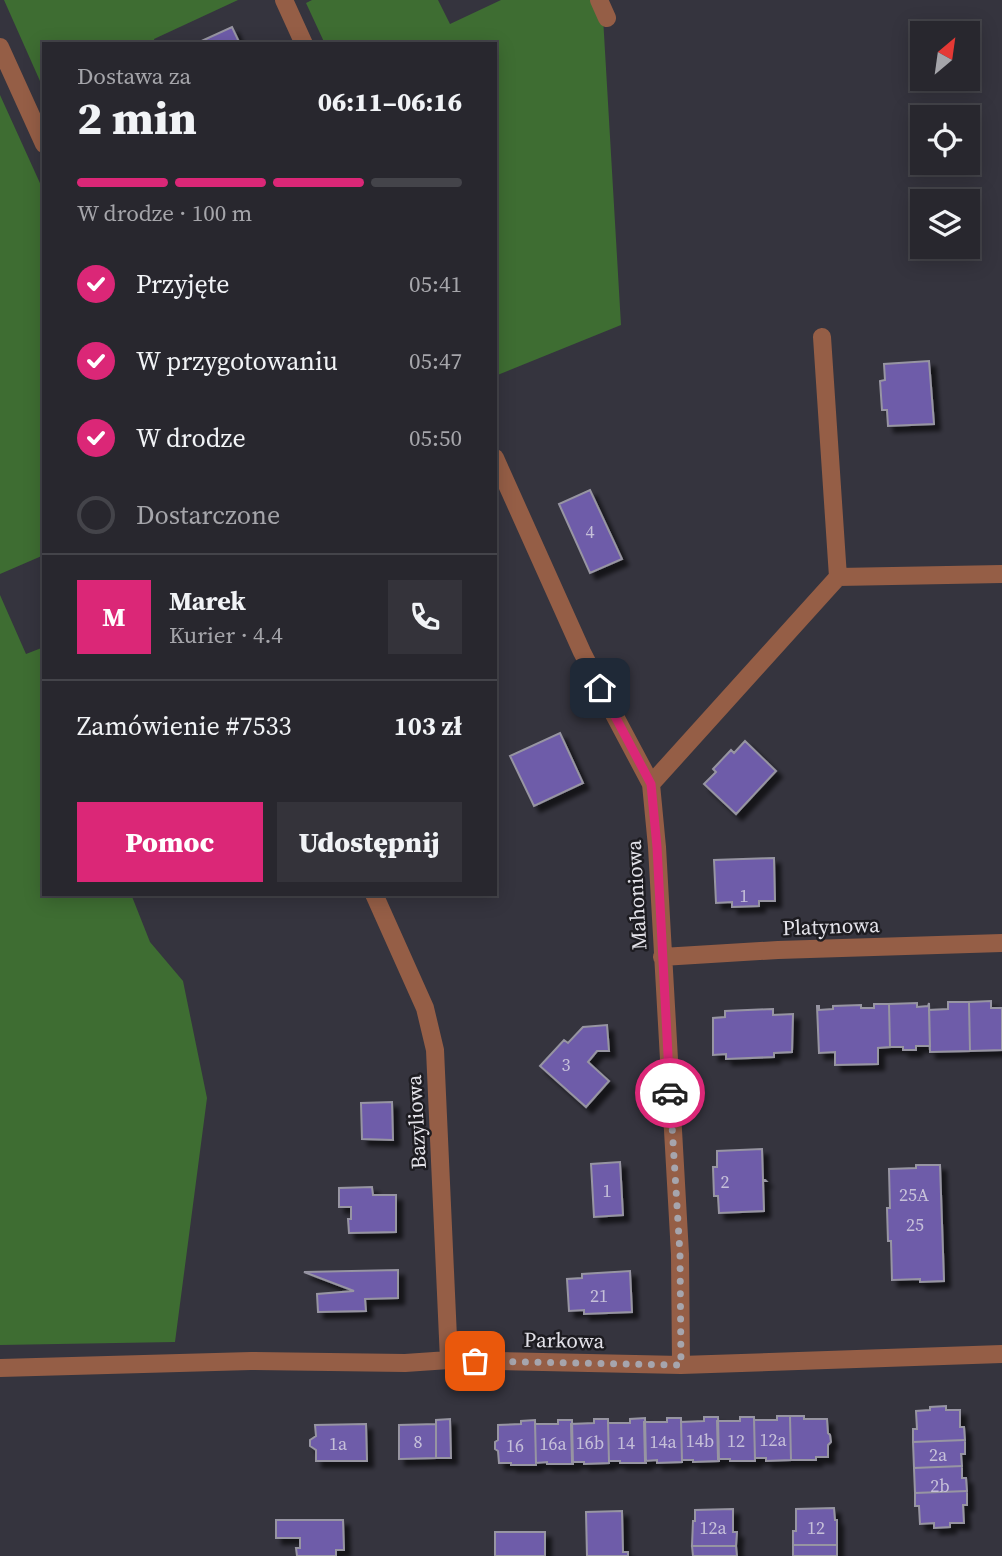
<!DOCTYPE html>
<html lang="pl">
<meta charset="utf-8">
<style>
:root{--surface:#28272e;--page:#34333a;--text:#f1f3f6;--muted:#a5a5aa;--line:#44444a;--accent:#db2777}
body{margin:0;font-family:"Source Serif 4",serif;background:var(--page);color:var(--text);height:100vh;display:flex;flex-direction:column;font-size:26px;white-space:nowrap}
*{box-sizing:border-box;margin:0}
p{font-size:23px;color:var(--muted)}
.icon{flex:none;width:38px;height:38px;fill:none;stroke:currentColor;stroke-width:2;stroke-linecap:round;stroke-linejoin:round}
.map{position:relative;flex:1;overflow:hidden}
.panel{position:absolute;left:42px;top:42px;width:455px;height:854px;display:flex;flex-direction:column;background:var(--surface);border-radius:0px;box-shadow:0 4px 18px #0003,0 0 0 2px var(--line)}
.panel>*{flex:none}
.needle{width:46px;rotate:29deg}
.tools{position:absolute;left:910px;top:21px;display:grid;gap:14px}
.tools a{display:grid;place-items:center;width:70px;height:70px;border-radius:0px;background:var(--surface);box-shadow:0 4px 18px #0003,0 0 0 2px var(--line);font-size:35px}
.pin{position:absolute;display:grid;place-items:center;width:60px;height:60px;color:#fff;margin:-30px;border-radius:14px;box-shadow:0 4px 10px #0006}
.courier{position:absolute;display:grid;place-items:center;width:70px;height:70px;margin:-35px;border:5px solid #db2777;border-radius:50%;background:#fff;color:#222;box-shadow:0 2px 9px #0007}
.overview em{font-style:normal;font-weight:800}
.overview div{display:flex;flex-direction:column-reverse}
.overview{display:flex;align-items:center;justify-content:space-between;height:119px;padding:0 35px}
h1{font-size:46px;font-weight:800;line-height:52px}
.bar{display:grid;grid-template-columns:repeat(4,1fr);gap:10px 7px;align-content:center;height:84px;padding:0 35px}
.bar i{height:9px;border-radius:5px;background:var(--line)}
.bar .on{background:var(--accent)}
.bar p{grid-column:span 4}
.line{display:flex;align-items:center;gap:18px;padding:0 35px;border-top:2px solid var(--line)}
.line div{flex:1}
.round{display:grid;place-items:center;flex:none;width:74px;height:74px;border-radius:0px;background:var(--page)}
ol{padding:0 35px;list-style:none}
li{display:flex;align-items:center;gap:21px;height:77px}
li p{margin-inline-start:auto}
li .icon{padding:7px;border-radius:50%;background:var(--accent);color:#fff;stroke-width:4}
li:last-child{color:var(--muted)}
li i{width:38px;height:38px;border:4px solid var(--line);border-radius:50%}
.action{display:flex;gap:14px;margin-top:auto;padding:14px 35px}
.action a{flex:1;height:80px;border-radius:0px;background:var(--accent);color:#fff;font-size:28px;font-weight:800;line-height:80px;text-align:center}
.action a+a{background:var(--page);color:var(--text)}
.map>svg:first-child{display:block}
.green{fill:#3e6d32}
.building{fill:#6e5ba9;stroke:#9795a2;stroke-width:2;filter:url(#shadow)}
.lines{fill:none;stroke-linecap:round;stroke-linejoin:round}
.street{stroke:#955e46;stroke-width:18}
.done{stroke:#a6a5ad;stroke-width:7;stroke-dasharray:0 12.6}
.route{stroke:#db2777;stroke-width:9}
.labels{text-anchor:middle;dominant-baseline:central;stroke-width:5;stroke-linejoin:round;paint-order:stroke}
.number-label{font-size:18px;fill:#c6c0d9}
.street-label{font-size:21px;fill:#e3e2e9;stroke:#1d1c21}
</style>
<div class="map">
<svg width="1002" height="1556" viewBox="0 0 1002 1556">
<defs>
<filter id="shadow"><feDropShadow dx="6" dy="6" stdDeviation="2" flood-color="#0009"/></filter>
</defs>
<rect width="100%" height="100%" fill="#35343e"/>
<path class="green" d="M4 0H238L154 39 155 44H44V90Z
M312 0H438L450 24 501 0H602L621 325 495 376V44H325L306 3Z
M0 95 44 192V555L0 574Z
M0 595 26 654 44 647V894H131L150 942 183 981 207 1098 175 1342 0 1345Z"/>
<path class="building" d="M232 27 240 44H195Z
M929 361 934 424 888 426 887 410H882L880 381 885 380 884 364Z
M590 490 622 559 590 573 559 504Z
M560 733 583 783 534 806 510 756Z
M745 741 776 771 736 814 704 784 716 772 713 769 731 750 734 753Z
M774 858 775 901H759V906L732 907V902L716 903 714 860Z
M991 1001V1008H1002V1050L970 1051 969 1002Z
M948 1002H969L970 1051 930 1052 929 1010 948 1009Z
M917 1003V1007L928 1006 929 1003 930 1046H916V1050H903V1047H890L889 1004Z
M874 1004H889L890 1047 878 1048V1064L835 1065V1052L819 1053 817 1006H819V1010L833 1009V1006L861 1005V1008H874Z
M773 1009V1015L793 1014 792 1052 774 1053V1057L726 1059V1054L713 1055V1018L725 1017V1011Z
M607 1025 609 1051H597L588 1062 609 1081 586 1107 540 1066 564 1040 568 1043 583 1027Z
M392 1102 393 1140 362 1139 361 1103Z
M762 1149 763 1180H765L766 1181H763L764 1211 719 1213 718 1196H714L713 1167H717V1151Z
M620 1162 623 1215 594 1217 591 1164Z
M916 1165H940L944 1281 920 1282V1279L892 1280 891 1241H888L887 1208H890L889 1169 916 1168Z
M372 1187 373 1195H396V1232L349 1233 348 1219H351V1207H339V1188Z
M398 1270V1298L365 1299 366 1311 318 1312 317 1294 354 1291 304 1272Z
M630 1271 632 1312 584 1314V1310L569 1311 567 1279 582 1278V1274Z
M946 1406V1410H960V1427H964L965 1440 913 1442V1429H917L916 1411 930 1410V1407Z
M777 1416H790L791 1460 766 1461V1458H755L754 1420H777Z
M790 1416H804V1419H827L828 1433 830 1435 831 1442 828 1445V1457H816V1460H791Z
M704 1417H718L719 1461 693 1462V1460H682L681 1422 704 1421Z
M740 1417H754L755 1461H730V1459H718L717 1421H740Z
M645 1418 646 1463H620V1461H609L608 1423H630V1419Z
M667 1418H681L682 1462 657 1463V1460L645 1461 644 1422H667Z
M450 1419 451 1458H436V1420Z
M594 1419H608L609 1463 584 1464V1462H572L571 1424 594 1423Z
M535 1420 536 1465H511V1463H499L498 1451 495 1449V1442L498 1440V1425L521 1424V1421Z
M558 1420H572L573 1464H547V1462L536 1463 535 1424H558Z
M366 1424 367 1461H316V1450L310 1446V1440L316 1436 315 1425Z
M436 1424V1458L399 1459V1425Z
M965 1440V1454H961L962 1466 914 1468 913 1442Z
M962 1466V1478H966L967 1491 915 1493 914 1468Z
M967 1491V1505H963L964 1523H950V1527L934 1528V1523L920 1524 919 1506H915V1493Z
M834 1508 835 1520H837V1545H793V1531H796V1509Z
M733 1509V1532H737L736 1546H692L693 1521H695V1510Z
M622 1511 623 1552H628V1556H587L586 1512Z
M276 1520H343L344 1550H336V1556H297L296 1548H300V1538H276Z
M495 1532H545V1556H495Z
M793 1545H837V1556H793Z
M692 1546H736L737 1556H693Z"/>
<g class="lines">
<path class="street" d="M284 0 304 44
M599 0 607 18
M0 47 44 144
M495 458 582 652 609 705 651 784 657 847 680 1254 681 1365
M838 577 1002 574
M651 784 838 577 822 337
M374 894 425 1008 435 1050 449 1360
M662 957 778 950 1002 943
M0 1368 251 1361 405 1363 449 1360 681 1365 1002 1354"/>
</g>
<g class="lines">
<path class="done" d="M475 1361 681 1365 680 1254 670 1093"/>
<path class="route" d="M600 688 651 784 657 847 670 1093"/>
</g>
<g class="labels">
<g class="number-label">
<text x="590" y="531">4</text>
<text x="744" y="895">1</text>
<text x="566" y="1064">3</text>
<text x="725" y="1181">2</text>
<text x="607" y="1190">1</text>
<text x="914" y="1194">25A</text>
<text x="915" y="1224">25</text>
<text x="599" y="1295">21</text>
<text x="773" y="1439">12a</text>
<text x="700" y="1440">14b</text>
<text x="736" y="1440">12</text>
<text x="418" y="1441">8</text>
<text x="663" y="1441">14a</text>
<text x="590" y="1442">16b</text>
<text x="626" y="1442">14</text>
<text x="338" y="1443">1a</text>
<text x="553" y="1443">16a</text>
<text x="515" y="1445">16</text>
<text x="938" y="1454">2a</text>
<text x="940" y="1485">2b</text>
<text x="713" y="1527">12a</text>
<text x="816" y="1527">12</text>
</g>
<g class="street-label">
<text transform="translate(636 895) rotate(-93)">Mahoniowa</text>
<text transform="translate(831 926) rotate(-2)">Platynowa</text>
<text transform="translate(416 1122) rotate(-93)">Bazyliowa</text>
<text transform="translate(564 1340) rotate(1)">Parkowa</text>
</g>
</g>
</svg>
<div class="tools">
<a><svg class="needle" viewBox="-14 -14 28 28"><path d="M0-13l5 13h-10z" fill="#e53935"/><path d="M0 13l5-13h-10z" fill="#a5a5aa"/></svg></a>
<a><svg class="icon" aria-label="locate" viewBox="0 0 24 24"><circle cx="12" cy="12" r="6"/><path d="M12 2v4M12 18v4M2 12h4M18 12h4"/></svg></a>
<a><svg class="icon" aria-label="layers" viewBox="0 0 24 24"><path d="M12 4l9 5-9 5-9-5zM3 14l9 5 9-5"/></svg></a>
</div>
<div class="pin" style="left:475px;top:1361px;background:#ea580c"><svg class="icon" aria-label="bag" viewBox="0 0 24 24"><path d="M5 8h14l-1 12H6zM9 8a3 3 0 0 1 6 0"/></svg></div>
<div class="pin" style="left:600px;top:688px;background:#1f2937"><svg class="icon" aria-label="home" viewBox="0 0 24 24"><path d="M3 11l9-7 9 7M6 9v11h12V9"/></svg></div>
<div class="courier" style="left:670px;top:1093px"><svg class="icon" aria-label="car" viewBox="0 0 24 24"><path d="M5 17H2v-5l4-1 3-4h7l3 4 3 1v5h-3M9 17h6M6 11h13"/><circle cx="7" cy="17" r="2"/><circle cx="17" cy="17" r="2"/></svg></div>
<section class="panel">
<div class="overview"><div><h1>2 min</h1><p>Dostawa za</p></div><em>06:11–06:16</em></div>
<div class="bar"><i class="on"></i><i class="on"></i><i class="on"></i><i></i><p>W drodze · 100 m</p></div>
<ol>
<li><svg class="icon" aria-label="check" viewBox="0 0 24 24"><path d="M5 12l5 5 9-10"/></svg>Przyjęte<p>05:41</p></li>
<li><svg class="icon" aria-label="check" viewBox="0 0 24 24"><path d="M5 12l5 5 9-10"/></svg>W przygotowaniu<p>05:47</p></li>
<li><svg class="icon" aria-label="check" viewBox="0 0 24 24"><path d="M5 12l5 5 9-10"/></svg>W drodze<p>05:50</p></li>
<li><i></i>Dostarczone</li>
</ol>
<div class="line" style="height:126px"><b class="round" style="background:var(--accent);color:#fff">M</b><div><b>Marek</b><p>Kurier · 4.4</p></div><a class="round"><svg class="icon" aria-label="phone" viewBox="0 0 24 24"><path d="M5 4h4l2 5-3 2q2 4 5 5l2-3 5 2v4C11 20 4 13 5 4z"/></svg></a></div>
<div class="line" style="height:91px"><div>Zamówienie #7533</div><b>103 zł</b></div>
<div class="action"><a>Pomoc</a><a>Udostępnij</a></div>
</section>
</div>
